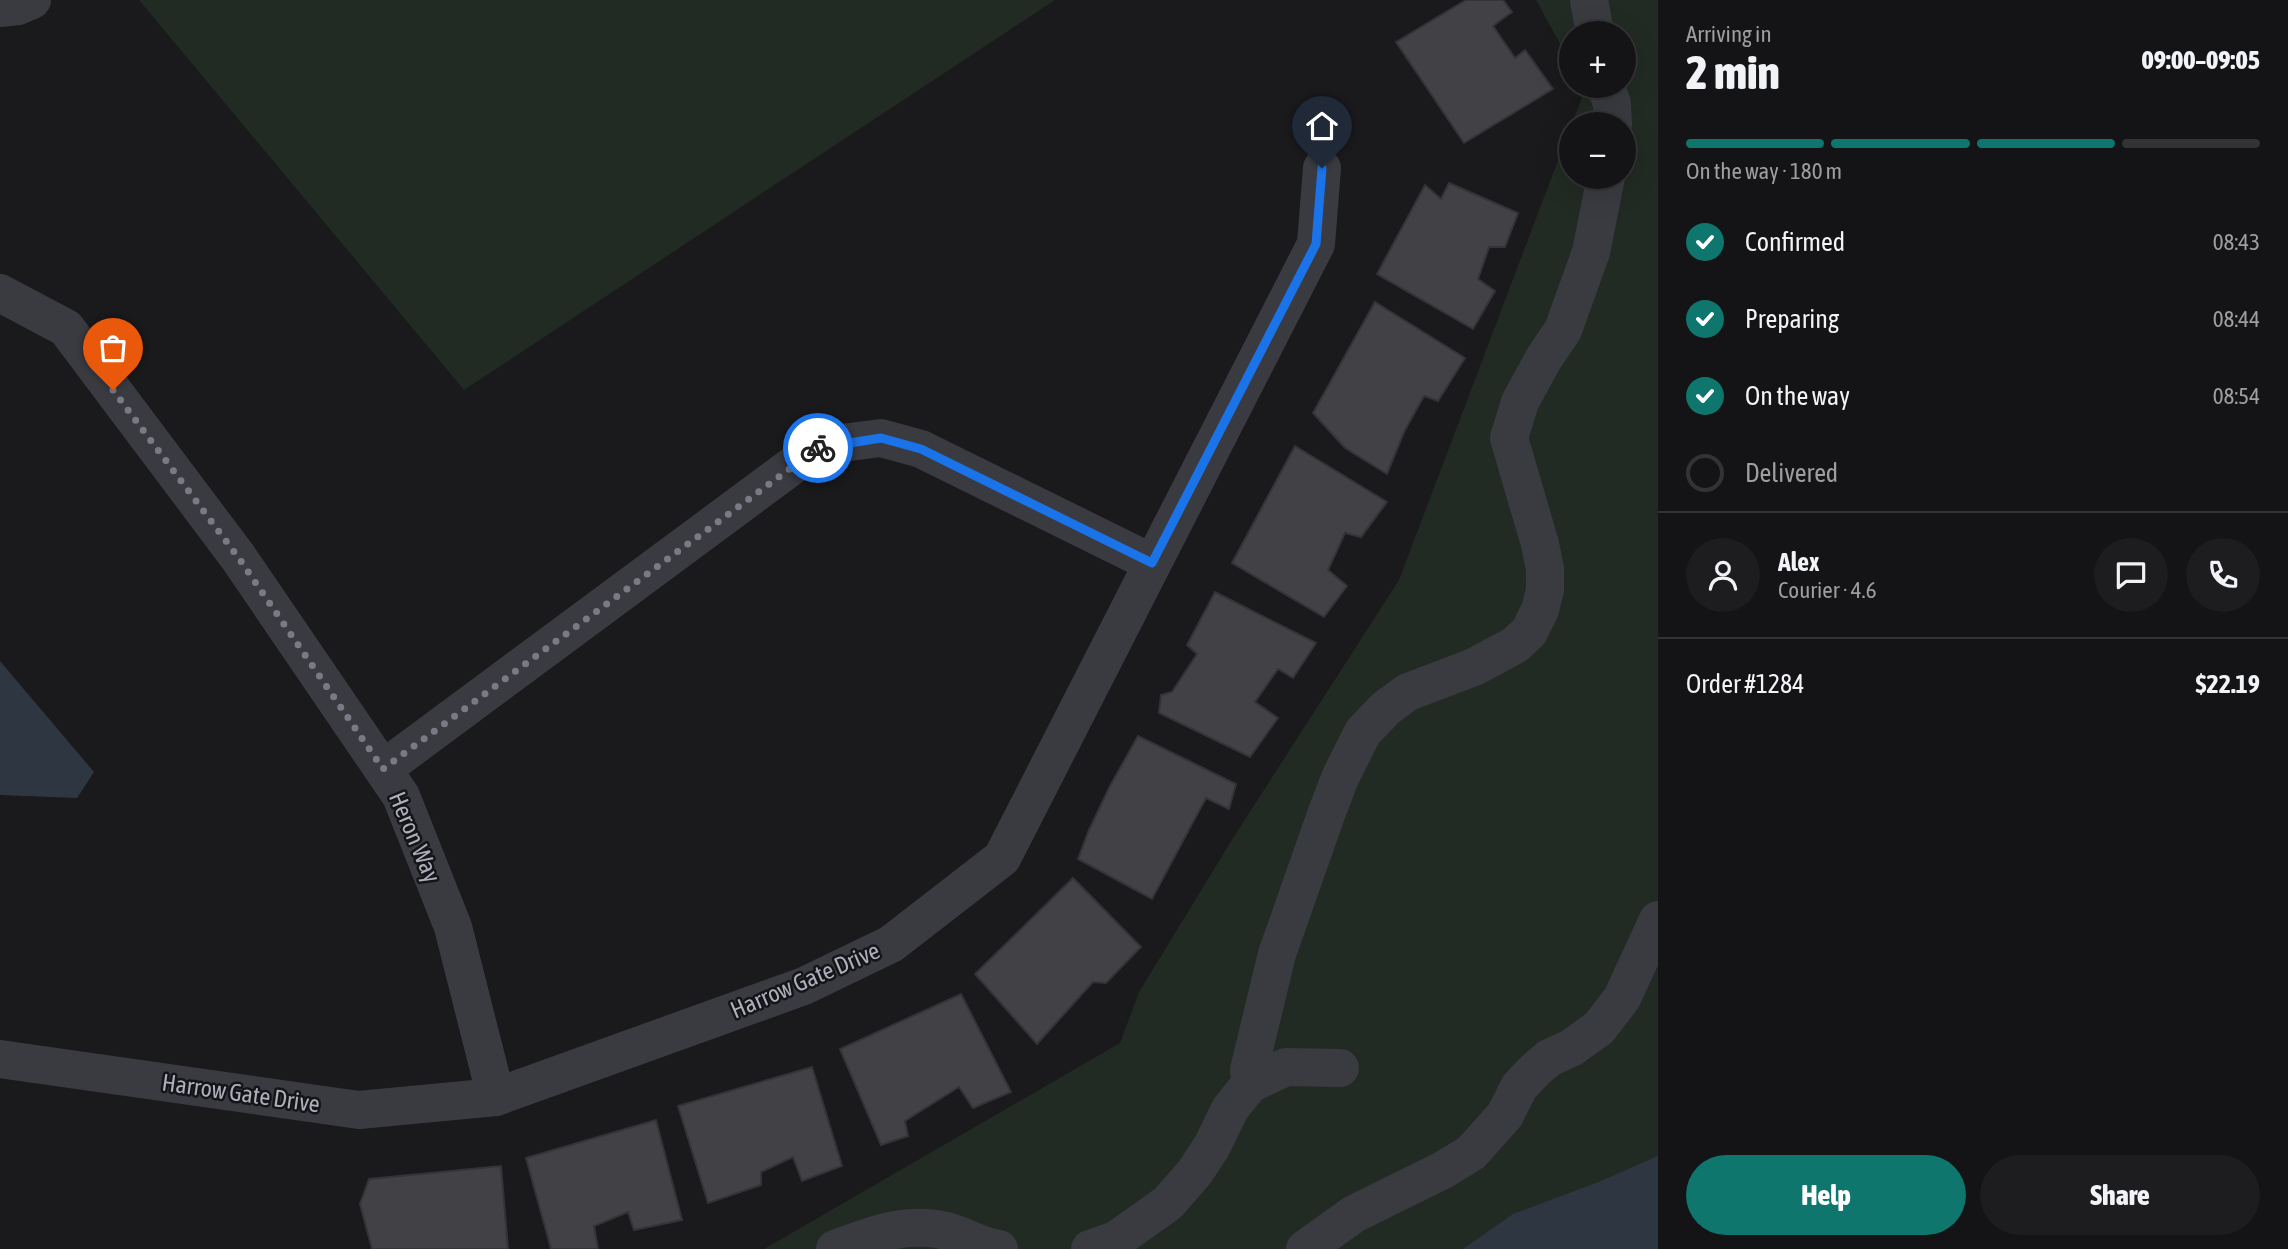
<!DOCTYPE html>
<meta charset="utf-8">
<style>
:root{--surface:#141315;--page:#1d1c1e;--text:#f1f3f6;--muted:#9d9ea0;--line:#333234;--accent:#0f766e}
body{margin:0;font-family:"Asap Condensed",sans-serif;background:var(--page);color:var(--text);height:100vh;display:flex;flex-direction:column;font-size:26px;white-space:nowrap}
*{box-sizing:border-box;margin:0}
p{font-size:23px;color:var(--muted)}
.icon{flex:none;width:38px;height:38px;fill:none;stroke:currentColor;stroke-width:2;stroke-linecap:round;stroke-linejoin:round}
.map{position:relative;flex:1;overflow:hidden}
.panel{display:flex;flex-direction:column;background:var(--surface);width:630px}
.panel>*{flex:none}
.tools{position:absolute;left:1559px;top:21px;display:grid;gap:14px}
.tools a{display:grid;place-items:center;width:77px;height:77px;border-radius:50%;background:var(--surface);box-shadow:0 7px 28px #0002,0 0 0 2px var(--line);font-size:35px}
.pin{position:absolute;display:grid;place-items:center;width:60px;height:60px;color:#fff;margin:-72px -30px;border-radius:50% 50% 50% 0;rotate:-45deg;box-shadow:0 0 7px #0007}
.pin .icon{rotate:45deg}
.courier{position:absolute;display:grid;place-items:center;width:70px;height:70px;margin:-35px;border:5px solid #1a73e8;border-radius:50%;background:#fff;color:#222;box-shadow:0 2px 9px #0007}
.headline em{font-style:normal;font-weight:800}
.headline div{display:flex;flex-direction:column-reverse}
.headline{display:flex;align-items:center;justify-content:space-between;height:119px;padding:0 28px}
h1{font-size:46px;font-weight:800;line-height:52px}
.bar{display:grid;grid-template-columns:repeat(4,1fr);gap:10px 7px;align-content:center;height:84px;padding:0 28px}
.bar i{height:9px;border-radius:5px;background:var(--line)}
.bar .on{background:var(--accent)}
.bar p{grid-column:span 4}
.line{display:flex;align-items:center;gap:18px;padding:0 28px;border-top:2px solid var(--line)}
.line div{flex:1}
.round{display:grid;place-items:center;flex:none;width:74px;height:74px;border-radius:37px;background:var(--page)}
ol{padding:0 28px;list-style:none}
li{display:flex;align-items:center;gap:21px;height:77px}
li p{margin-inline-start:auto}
li .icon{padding:7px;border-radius:50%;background:var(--accent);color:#fff;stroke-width:4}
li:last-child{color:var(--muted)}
li i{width:38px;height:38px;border:4px solid var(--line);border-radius:50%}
.primary-button{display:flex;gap:14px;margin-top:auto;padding:14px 28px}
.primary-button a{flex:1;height:80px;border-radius:42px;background:var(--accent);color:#fff;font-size:28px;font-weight:800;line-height:80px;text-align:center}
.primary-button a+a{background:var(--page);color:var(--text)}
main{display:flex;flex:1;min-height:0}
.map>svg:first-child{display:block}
.green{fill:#212a23}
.water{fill:#2e3741}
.building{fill:#414146;stroke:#343338;stroke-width:2}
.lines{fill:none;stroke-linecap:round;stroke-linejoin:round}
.minor{stroke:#3a3b41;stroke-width:38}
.done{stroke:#797a84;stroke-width:7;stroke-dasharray:0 12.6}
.route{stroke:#1a73e8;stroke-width:9}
.labels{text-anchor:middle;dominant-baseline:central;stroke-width:5;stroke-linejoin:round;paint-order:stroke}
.street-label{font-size:24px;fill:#acafbc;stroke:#151417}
</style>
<main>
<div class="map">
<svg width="1658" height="1249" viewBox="0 0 1658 1249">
<rect width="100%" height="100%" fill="#1a191c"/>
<path class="green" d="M139 0H1055L464 390Z
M1536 0H1658V1249H764L1120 1043 1139 992 1233 838 1399 580 1571 126 1572 177H1624V124H1572L1585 89 1584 86H1624V33H1572L1571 64Z"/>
<path class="water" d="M0 661 94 772 77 798 0 795Z
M1658 1156V1249H1463L1513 1214 1601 1181Z"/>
<path class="building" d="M1466 0H1503L1512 12 1493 26 1515 58 1525 50 1553 89 1464 143 1396 42Z
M1449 183 1518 213 1505 247H1489L1478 279 1495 291 1473 329 1377 274 1425 185 1441 199Z
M1375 302 1465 358 1438 401 1424 396 1404 432 1387 474 1345 448 1313 413Z
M1295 446 1387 502 1361 537 1345 533 1328 570 1347 586 1324 617 1232 563Z
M1215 592 1316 643 1293 678 1278 669 1255 702 1278 718 1250 757 1159 713 1161 695 1172 692 1197 654 1187 645Z
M1138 736 1236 784 1229 809 1206 798 1152 899 1078 859 1089 830 1110 786Z
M1073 878 1141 947 1106 983 1093 982 1037 1044 975 974Z
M961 994 1011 1092 973 1108 959 1087 905 1121 908 1136 881 1145 840 1049Z
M812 1067 842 1166 802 1181 793 1157 761 1172V1185L708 1203 678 1106Z
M656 1120 682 1220 634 1230 628 1212 594 1226 598 1249H551L526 1158Z
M501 1166 508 1249H372L360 1204 369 1179Z"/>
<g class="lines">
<path class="minor" d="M1589 0 1595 33
M0 8 18 6 32 0
M1606 86 1612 104 1613 124
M0 293 66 328 238 557 401 796 453 927 496 1097
M383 769 819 446 881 438 921 449 1152 563
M0 1059 359 1110 496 1097 804 986 891 944 1002 858 1316 244 1322 168
M1250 1084 1249 1070 1277 954 1327 812 1340 778 1363 732 1386 708 1408 692 1474 667 1515 645 1529 632 1540 610 1545 590V569L1540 544 1509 438 1520 402 1544 358 1563 330 1591 252 1606 177
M835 1249C872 1235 906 1221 947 1231 965 1236 979 1246 999 1249
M1090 1249 1116 1240 1168 1203 1195 1172 1212 1146 1230 1109 1250 1084 1286 1067 1340 1068
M1305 1249 1354 1214 1443 1170 1471 1153 1505 1115 1519 1087 1534 1071 1549 1058 1571 1048 1599 1028 1622 998 1658 920"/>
</g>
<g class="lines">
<path class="done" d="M113 390 238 557 383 769 818 448"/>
<path class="route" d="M818 448 881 438 921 449 1152 563 1316 244 1322 168"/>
</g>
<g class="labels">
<g class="street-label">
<text transform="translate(415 837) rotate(67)">Heron Way</text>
<text transform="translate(805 980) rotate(-23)">Harrow Gate Drive</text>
<text transform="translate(241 1093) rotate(8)">Harrow Gate Drive</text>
</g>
</g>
</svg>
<div class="tools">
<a>+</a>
<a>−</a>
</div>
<div class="pin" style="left:113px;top:390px;background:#ea580c"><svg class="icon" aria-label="bag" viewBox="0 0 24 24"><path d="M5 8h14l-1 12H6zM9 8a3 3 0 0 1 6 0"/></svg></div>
<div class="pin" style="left:1322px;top:168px;background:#1f2937"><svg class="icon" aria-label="home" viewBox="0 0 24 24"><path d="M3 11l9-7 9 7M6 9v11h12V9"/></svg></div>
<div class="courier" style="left:818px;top:448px"><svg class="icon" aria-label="bike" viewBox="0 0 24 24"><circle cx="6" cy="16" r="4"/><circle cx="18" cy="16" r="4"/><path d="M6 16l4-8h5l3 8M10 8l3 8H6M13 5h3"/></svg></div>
</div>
<section class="panel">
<div class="headline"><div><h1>2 min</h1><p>Arriving in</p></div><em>09:00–09:05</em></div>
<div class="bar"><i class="on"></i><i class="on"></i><i class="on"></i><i></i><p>On the way · 180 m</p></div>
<ol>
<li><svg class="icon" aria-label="check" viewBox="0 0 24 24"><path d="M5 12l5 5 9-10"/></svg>Confirmed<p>08:43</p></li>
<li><svg class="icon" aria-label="check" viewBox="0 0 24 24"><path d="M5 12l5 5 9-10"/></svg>Preparing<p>08:44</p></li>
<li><svg class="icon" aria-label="check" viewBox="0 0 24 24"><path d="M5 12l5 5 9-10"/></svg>On the way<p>08:54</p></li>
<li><i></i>Delivered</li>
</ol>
<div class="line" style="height:126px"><a class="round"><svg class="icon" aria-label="person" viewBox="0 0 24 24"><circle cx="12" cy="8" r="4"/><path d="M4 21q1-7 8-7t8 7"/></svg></a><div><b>Alex</b><p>Courier · 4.6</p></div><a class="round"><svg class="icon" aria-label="chat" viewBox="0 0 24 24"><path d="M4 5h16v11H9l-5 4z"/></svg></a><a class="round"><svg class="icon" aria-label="phone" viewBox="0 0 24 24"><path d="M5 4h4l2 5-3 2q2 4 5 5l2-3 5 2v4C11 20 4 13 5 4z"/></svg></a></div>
<div class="line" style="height:91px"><div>Order #1284</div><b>$22.19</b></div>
<div class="primary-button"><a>Help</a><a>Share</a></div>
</section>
</main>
